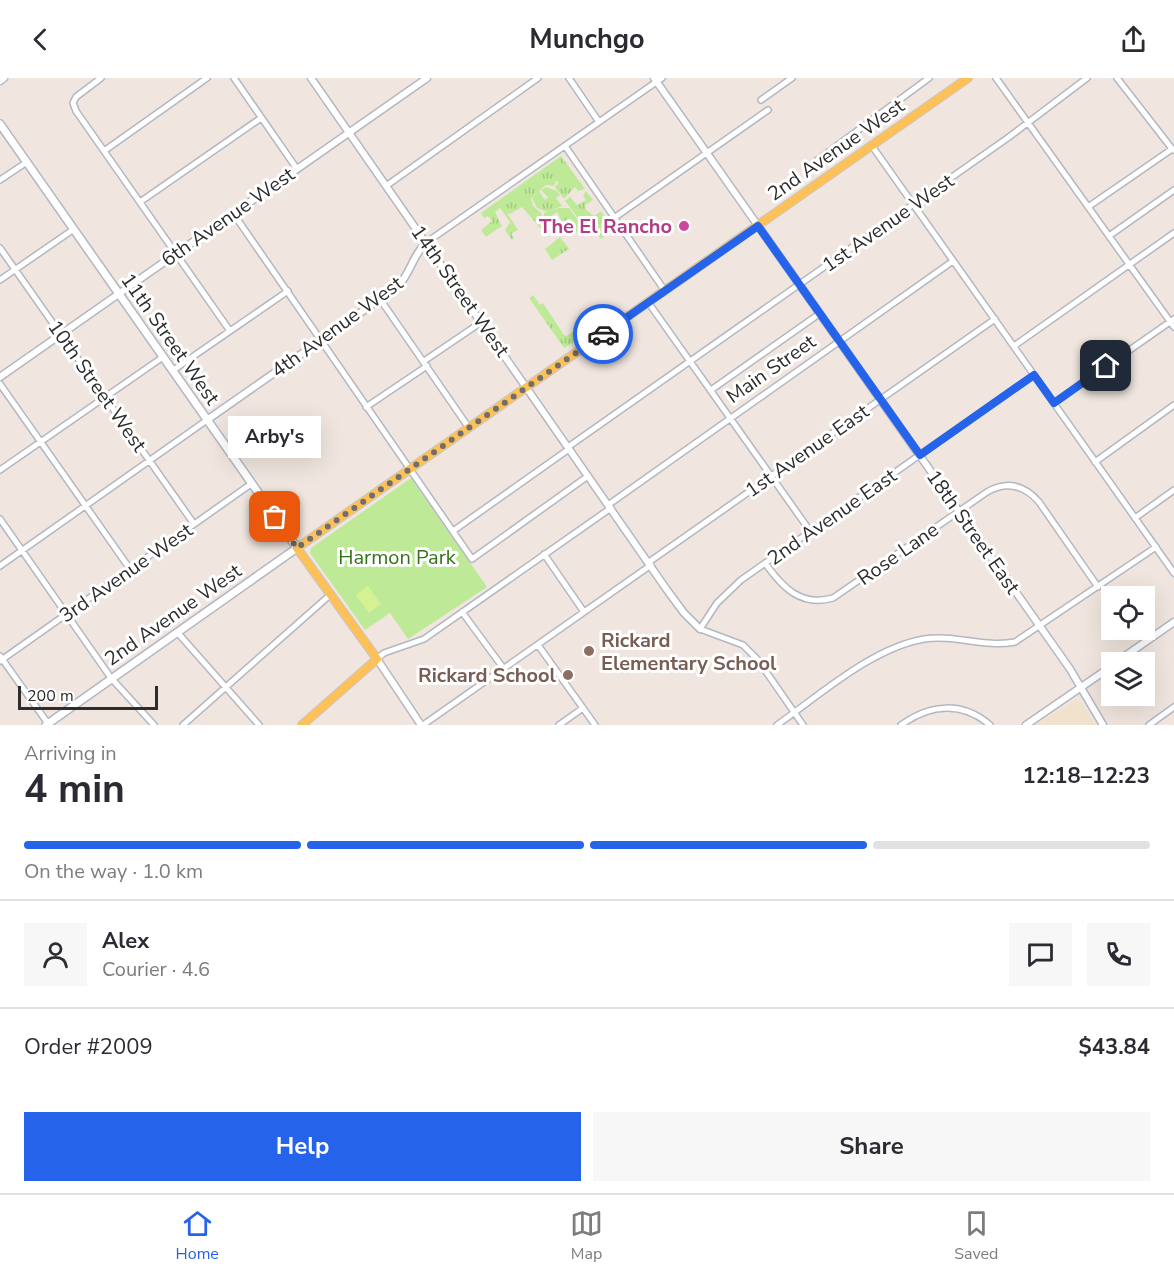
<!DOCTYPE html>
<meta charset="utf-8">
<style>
:root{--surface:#fff;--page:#f7f7f7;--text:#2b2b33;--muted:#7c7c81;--line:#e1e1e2;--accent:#2563eb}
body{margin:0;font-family:"Nunito Sans",sans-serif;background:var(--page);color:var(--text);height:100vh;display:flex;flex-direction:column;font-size:22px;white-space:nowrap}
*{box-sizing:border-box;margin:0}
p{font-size:20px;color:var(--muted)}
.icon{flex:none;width:33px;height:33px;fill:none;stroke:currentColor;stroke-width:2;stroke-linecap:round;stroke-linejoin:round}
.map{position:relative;height:647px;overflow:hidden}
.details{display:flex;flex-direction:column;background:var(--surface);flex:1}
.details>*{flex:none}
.controls{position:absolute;left:1101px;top:508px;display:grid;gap:12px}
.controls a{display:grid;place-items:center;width:54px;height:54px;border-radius:0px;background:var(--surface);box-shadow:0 6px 24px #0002;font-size:30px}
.scale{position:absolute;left:18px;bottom:15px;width:140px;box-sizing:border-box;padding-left:6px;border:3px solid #2d2d2d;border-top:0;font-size:16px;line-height:21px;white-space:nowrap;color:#2d2d2d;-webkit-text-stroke:4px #fff;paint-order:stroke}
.pin{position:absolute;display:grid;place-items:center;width:51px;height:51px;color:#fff;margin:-26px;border-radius:12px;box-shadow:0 3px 9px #0006}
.courier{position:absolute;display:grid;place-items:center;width:60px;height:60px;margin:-30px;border:4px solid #2563eb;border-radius:50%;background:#fff;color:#222;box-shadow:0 2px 8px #0007}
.bubble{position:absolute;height:42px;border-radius:0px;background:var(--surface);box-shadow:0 6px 24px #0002;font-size:20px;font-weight:700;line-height:42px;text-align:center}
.headline em{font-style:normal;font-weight:700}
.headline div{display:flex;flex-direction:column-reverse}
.headline{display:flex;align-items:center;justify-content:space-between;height:102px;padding:0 24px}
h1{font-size:39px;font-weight:700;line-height:45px}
.bar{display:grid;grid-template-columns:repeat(4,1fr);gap:9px 6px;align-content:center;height:72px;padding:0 24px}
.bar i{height:8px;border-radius:4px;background:var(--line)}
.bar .active{background:var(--accent)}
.bar p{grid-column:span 4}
.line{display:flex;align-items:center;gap:15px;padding:0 24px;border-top:2px solid var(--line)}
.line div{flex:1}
.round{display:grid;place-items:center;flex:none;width:63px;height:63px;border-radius:0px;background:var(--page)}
.button{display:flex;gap:12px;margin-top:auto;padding:12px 24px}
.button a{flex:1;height:69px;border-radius:0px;background:var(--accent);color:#fff;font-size:24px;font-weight:700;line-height:69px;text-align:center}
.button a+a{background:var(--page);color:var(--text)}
header{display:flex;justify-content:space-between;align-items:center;height:78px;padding:0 24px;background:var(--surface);font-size:27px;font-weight:700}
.dock{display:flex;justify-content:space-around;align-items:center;height:84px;border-top:2px solid var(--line);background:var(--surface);font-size:16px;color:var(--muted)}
.dock a{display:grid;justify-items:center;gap:3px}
.dock .active{color:var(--accent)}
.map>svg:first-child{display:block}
.education{fill:#f2e2cd}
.grass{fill:url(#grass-tufts)}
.park{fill:#beea97}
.pitch{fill:#d5f292}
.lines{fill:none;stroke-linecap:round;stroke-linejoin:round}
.minor-casing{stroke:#b3b7c2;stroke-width:8}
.tertiary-casing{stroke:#b3b7c2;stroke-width:9}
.secondary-casing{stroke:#b3b7c2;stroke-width:10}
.primary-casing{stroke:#c8c8c8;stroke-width:10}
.minor{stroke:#fff;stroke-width:5}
.tertiary{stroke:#fff;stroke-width:6}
.secondary{stroke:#fff;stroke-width:7}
.primary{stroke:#fdc157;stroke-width:8}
.done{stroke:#716e6b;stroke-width:6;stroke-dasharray:0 10.8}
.route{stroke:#2563eb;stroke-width:8}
.hotel-dot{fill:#d1479c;stroke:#fff;stroke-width:2}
.education-dot{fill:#8d6e63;stroke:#fff;stroke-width:2}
.labels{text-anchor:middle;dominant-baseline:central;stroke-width:6;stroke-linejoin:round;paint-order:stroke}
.street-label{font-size:20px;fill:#2d2d2d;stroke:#fff}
.hotel-label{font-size:20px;font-weight:bold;fill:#b23c85;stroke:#fff;text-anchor:end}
.park-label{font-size:20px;fill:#347315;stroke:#fff}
.education-label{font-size:20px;font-weight:bold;fill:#785e54;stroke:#fff;text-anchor:start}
</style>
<header><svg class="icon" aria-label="back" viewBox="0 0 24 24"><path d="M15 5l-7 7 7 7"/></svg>Munchgo<svg class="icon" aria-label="share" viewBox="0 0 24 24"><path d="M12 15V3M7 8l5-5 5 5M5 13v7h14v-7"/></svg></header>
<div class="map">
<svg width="1174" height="647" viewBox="0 0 1174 647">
<defs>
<pattern id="grass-tufts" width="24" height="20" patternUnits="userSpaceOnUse" patternTransform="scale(1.5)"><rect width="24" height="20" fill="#beea97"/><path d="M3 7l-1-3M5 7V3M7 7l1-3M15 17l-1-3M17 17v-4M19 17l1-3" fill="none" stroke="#a4c982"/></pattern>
</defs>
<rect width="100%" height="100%" fill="#f0e6df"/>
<path class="education" d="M1078 621 1096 647H1035Z"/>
<path class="grass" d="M561 78 585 111 578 113 575 109 564 121 555 109 559 104 556 103 554 108 546 107 531 120 533 128 541 135 545 149 543 146 541 151 522 129 510 136 507 135 518 152 511 156 514 160 512 162 505 152 510 144 500 130 495 134 502 148 486 159 481 152 492 143 488 138 484 140 481 135Z
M546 109 557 113 560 117 556 120 562 128 547 134 537 130 532 120 539 113 545 122 548 119 541 112Z
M586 113 593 122 585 127 586 132 594 138 601 133 613 151 601 161 594 151 581 144 565 123 570 119 577 127 586 122 583 118Z
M559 130H569L580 145 576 156 572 151 575 148 570 140 563 145 557 134 547 141 551 147 549 149 543 142 544 135Z
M560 159 569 171 552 182 545 171Z
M533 217 540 227 543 225 564 257 567 258 579 249 577 246 582 243 591 254 564 270 529 220Z"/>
<path class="park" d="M411 400 487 509 408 561 390 535 365 552 310 475 311 470Z"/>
<path class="pitch" d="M368 508 381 526 369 535 356 517Z"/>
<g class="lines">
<g class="minor-casing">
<path id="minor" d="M101 0 76 19 73 25 76 33 230 253
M234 0 297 91
M569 0 599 44
M996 0 1174 249
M1117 0 1173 72
M761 22 792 0
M565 68 665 213
M872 68 1174 495
M104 73 207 0
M808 89 929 0
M0 102 27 84
M386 108 538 0
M140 124 261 40
M1088 129 1172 71
M233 135 472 481 588 398
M614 140 768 32
M1109 158 1174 112
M427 164 662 0
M0 170 194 446
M0 202 74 151
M380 221 469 350
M648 224 810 453
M1014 268 1174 155
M424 283 483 243
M172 293 288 213
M0 306 130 491
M711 312 819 236
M1054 325 1174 241
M366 329 427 288
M568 369 1009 59 1087 0
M1095 384 1174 327
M0 392 163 279
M608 427 953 183
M1135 440 1174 412
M0 441 111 600 154 647
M453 453 569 371
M544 476 584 534
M649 484 995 241
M765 485C783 510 801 529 833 520L987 414C1008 402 1025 408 1039 424L1098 509
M0 488 207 342
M462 534 504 591
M177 554 259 647
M538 567 595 647
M0 578 49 647
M377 581 384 575 424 561 611 430
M0 583 251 406
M183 647 330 517
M423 647 651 487
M559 647 583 630
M777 647C820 617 872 570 924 561 955 556 984 570 1015 564L1156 469
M803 647 758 582 743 567 700 551 717 525 741 502 1034 297
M901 647C930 626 962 623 990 647
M1149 647 1174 629"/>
</g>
<g class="tertiary-casing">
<path id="tertiary" d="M311 0 667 512 684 535 700 551
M654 0 1070 591 1103 647
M0 3 4 0
M0 299 427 0
M207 342 397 209C411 196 412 177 427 164
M377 581 421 647
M1115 585 1174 544
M1026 647 1112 588"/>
</g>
<g class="secondary-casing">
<path id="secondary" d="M0 46 297 470 46 647"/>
</g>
<g class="primary-casing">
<path id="primary" d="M302 647 377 581 297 470 968 0"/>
</g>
<use href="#minor" class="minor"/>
<use href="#tertiary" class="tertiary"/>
<use href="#secondary" class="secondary"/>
<use href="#primary" class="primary"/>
</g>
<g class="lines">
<path class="done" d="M275 439 297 470 603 256"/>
<path class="route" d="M603 256 758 148 920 377 1034 297 1054 325 1106 288"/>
</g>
<circle class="hotel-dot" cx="684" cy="148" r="6"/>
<g class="education-dot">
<circle cx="589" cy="573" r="6"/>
<circle cx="568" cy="597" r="6"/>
</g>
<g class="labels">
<g class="street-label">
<text transform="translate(836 72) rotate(-35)">2nd Avenue West</text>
<text transform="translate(228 139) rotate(-35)">6th Avenue West</text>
<text transform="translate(888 145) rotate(-35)">1st Avenue West</text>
<text transform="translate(460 213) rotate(55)">14th Street West</text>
<text transform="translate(337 249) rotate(-36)">4th Avenue West</text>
<text transform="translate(170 261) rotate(55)">11th Street West</text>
<text transform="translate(771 291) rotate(-35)">Main Street</text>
<text transform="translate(97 308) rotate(55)">10th Street West</text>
<text transform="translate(807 373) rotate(-35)">1st Avenue East</text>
<text transform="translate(832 439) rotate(-35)">2nd Avenue East</text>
<text transform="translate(973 454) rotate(55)">18th Street East</text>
<text transform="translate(898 476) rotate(-35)">Rose Lane</text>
<text transform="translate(126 495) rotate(-35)">3rd Avenue West</text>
<text transform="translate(173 537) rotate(-35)">2nd Avenue West</text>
</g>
<g class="hotel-label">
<text x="672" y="148">The El Rancho</text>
</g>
<g class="park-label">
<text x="397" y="479">Harmon Park</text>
</g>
<g class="education-label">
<text x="601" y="562">Rickard<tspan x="601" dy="23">Elementary School</tspan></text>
<text x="556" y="597" text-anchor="end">Rickard School</text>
</g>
</g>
</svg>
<div class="controls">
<a><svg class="icon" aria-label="locate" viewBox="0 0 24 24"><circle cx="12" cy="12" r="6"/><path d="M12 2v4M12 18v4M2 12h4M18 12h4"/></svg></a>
<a><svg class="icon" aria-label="layers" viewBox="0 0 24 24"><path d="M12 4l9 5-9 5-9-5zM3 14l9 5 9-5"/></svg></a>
</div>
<div class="scale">200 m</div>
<div class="pin" style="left:275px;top:439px;background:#ea580c"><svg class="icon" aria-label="bag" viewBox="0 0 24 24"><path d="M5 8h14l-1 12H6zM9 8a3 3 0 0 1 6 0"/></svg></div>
<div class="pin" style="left:1106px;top:288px;background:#1f2937"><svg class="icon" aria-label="home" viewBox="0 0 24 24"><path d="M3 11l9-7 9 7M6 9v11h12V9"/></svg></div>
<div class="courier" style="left:603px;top:256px"><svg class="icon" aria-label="car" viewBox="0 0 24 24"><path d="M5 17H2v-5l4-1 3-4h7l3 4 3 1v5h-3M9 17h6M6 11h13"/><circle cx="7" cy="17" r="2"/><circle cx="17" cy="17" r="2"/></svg></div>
<div class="bubble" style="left:228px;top:338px;width:93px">Arby's</div>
</div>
<section class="details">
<div class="headline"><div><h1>4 min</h1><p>Arriving in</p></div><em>12:18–12:23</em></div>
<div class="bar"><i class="active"></i><i class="active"></i><i class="active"></i><i></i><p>On the way · 1.0 km</p></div>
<div class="line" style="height:108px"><a class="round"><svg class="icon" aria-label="person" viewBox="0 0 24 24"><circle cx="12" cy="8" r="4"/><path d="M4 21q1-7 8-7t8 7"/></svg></a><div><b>Alex</b><p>Courier · 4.6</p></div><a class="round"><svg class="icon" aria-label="chat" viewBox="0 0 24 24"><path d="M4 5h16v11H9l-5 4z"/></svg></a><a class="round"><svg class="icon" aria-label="phone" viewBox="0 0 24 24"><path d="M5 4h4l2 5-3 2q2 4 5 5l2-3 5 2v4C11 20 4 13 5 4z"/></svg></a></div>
<div class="line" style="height:78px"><div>Order #2009</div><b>$43.84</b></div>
<div class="button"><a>Help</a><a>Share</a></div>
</section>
<nav class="dock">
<a class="active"><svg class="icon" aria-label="home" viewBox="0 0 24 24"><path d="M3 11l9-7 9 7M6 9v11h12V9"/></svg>Home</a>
<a><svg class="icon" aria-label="map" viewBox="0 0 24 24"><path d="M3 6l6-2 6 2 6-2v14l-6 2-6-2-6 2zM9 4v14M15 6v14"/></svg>Map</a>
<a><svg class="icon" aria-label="saved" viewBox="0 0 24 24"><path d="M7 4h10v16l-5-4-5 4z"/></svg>Saved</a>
</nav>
